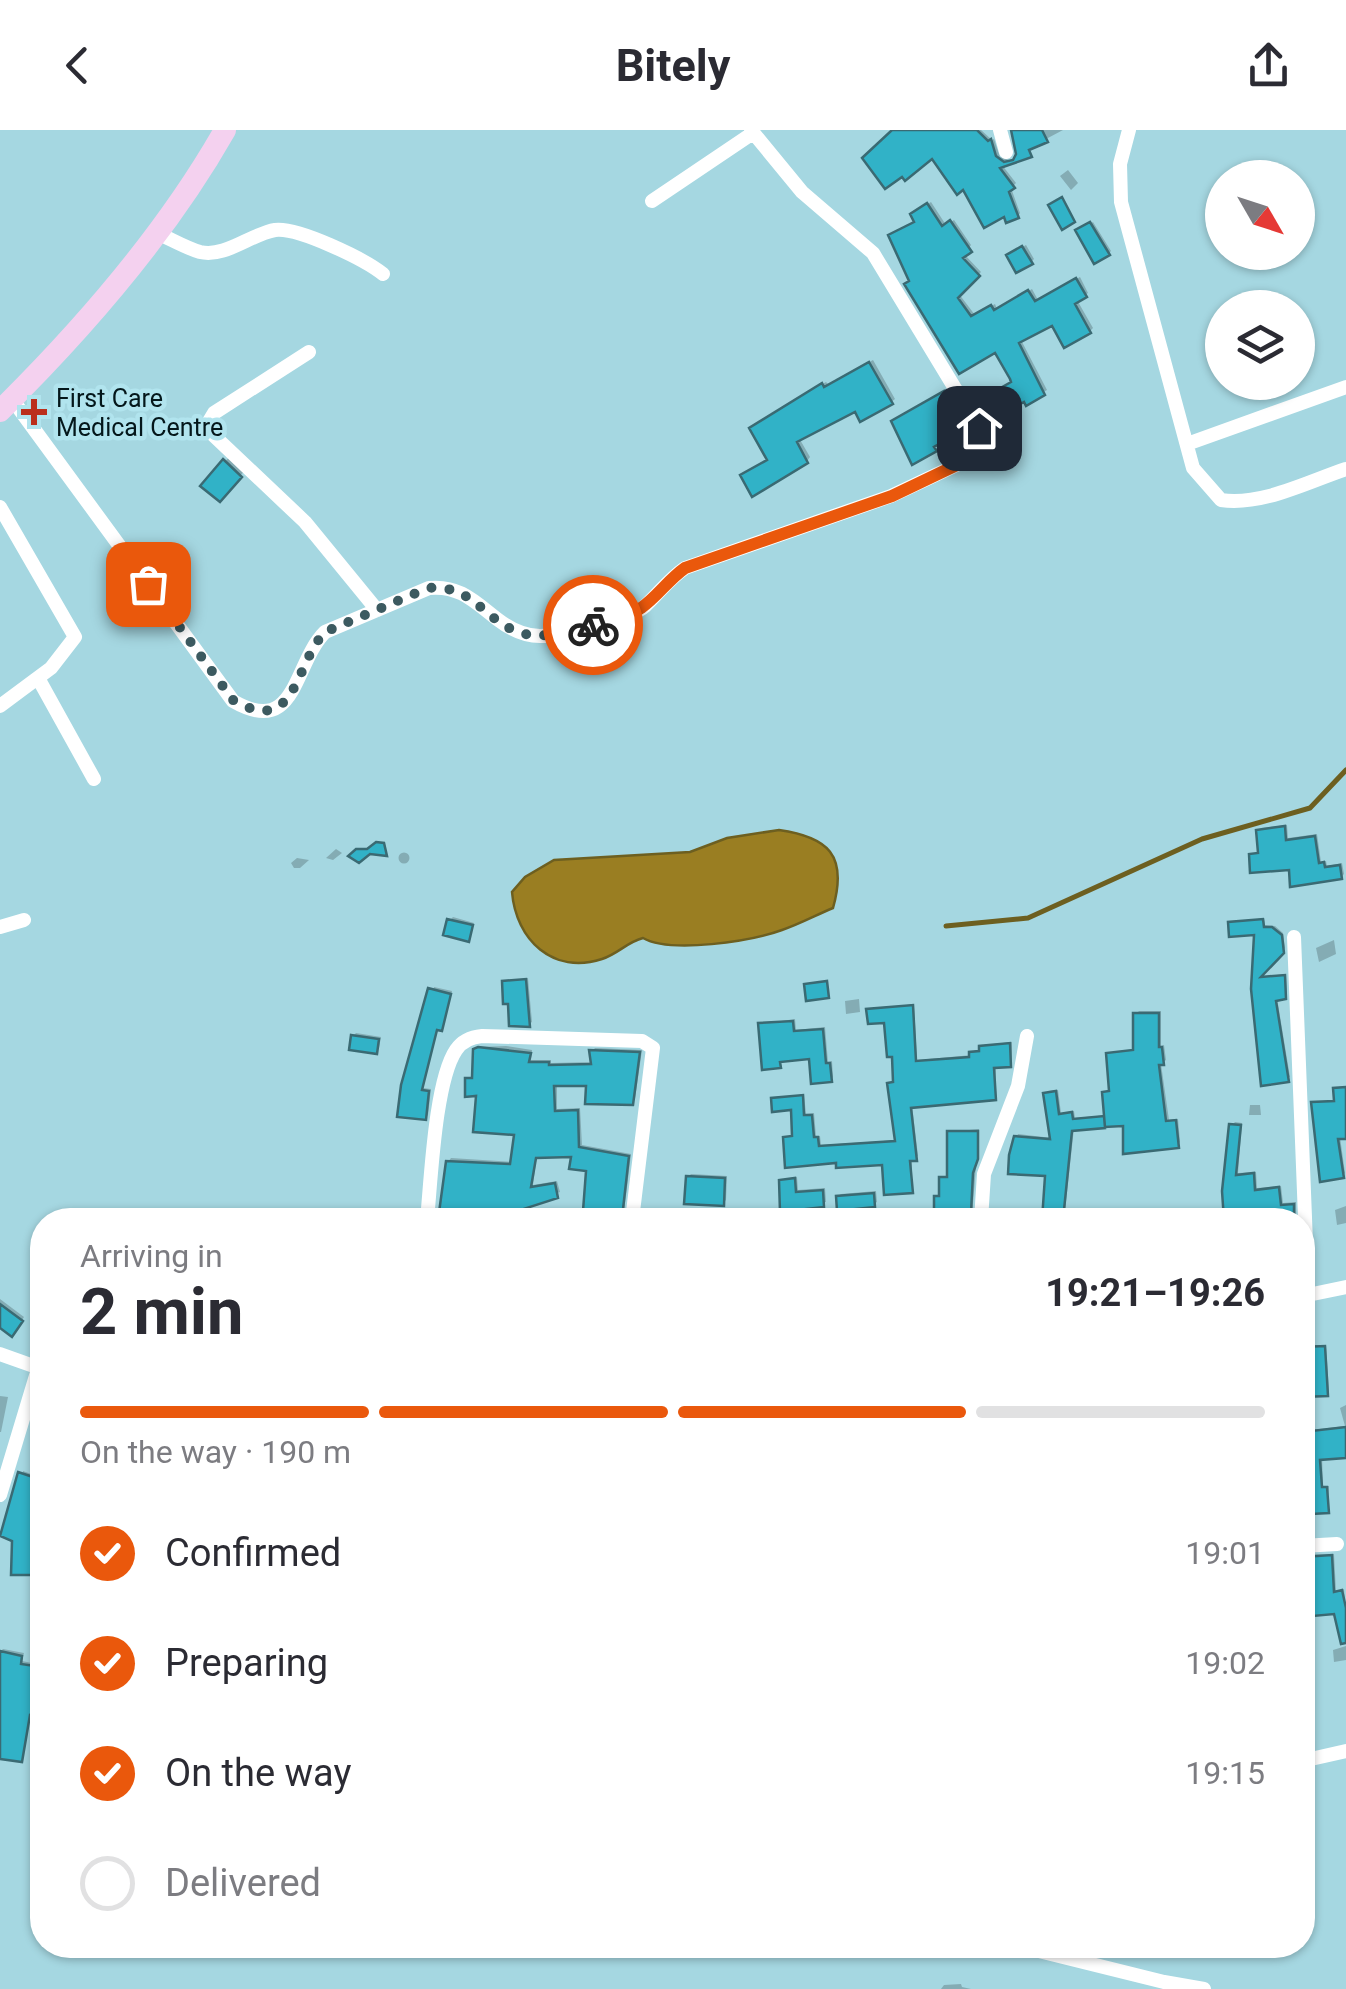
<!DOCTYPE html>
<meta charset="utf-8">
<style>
:root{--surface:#fff;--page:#f2f2f3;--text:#2b2b33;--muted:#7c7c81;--line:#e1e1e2;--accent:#ea580c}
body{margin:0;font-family:Roboto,sans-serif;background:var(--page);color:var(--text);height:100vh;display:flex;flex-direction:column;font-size:38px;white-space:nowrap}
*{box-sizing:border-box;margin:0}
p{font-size:32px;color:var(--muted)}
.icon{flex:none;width:55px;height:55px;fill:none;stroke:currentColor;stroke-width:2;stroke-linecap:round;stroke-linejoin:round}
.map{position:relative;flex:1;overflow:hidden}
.panel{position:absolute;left:30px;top:1078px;width:1285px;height:750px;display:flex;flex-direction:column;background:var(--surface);border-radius:40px;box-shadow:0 2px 8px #0004}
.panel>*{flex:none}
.needle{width:65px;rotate:129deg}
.fabs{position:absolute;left:1205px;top:30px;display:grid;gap:20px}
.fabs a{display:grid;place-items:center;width:110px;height:110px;border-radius:50%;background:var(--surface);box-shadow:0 2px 8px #0004;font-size:50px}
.pin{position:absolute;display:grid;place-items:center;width:85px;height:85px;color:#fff;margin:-42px;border-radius:20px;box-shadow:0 5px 15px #0006}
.courier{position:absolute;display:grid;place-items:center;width:100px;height:100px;margin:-50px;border:8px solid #ea580c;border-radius:50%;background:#fff;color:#222;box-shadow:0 2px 12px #0007}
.overview em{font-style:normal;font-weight:700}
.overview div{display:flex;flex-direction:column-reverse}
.overview{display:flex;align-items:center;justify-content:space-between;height:170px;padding:0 50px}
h1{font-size:65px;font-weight:700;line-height:75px}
.bar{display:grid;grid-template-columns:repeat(4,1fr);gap:15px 10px;align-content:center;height:120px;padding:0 50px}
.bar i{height:12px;border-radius:8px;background:var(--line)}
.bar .on{background:var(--accent)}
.bar p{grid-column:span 4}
ol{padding:0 50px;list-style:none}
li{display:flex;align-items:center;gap:30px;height:110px}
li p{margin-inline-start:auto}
li .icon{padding:10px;border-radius:50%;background:var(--accent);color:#fff;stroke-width:4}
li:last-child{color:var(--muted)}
li i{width:55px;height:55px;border:5px solid var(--line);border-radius:50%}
header{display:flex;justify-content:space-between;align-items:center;height:130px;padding:0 50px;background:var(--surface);font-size:45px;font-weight:700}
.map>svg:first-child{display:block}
.water{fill:#9a7e22;stroke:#6d5f20;stroke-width:2.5}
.shadow{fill:#0003}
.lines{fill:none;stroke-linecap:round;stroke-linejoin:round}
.stream{stroke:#6d5f20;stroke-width:5}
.building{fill:#31b2c7;stroke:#3a6a73;stroke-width:2.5}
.minor{stroke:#fff;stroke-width:14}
.primary{stroke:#f4d1ef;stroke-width:22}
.done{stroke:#3c5a60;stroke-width:10;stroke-dasharray:0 18}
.route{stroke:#ea580c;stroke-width:12}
.poi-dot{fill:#bb2f1c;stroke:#b1e4ee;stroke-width:4}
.labels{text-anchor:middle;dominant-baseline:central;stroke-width:9;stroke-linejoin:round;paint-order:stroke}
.poi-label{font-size:25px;fill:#04171b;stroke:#b1e4ee;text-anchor:start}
</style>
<header><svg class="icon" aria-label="back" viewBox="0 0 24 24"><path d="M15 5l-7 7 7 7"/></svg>Bitely<svg class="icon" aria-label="share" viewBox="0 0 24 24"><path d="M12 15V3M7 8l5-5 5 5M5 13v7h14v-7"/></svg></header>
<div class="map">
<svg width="1346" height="1859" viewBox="0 0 1346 1859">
<rect width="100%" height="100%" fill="#a5d7e1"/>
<path class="water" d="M779 700C828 707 848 725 833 778 816 785 800 794 782 800 752 811 671 824 643 808 627 812 618 824 602 829 553 845 516 810 512 762L525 747 554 730 690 722 727 708Z"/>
<path class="shadow" d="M896 0H981L992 10 994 9 1000 27 1012 31 1002 35 1016 53 1011 58 1020 83 1018 86 964 57 933 25Z
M1014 0H1063L1031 17 1030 24 1017 28Z
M1068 40 1078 53 1071 60 1060 46Z
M931 72 946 95 954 90 971 115 964 124 981 142 959 164 975 185 995 174 997 179 1032 159 1038 170 1080 147 1088 163 1077 170 1093 198 1090 201 1052 192 1021 210 1047 260 1027 272 996 220 911 150 916 82Z
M1093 92 1111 121 1109 123 1081 99Z
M1026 115 1034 129 1031 132 1012 123Z
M873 230 895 269 891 272 856 278 799 308 810 327 807 331 769 330 755 295 826 252 829 255Z
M948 261 968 294 936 313 935 319 897 289Z
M232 324 247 338 227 361 204 355Z
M1287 695 1288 708 1317 704 1321 732 1326 731 1327 736 1342 733 1344 744 1341 747 1291 738 1252 725 1260 722 1258 701 1261 698Z
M336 719 342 723 333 730 326 728Z
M398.5 728a5.5 5.5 0 1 1 11 0a5.5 5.5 0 1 1-11 0Z
M297 728 309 730 300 738H294L291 733Z
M453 787 474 793 468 809 450 790Z
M1264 788 1265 795 1275 796 1283 803 1285 818 1259 847 1286 844 1287 864 1277 868 1290 947 1263 953 1257 802 1231 793Z
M1334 810 1336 824 1319 832 1316 818Z
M528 848 532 892 529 894 510 871 504 852Z
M434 857 452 861 444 895 438 898 423 958 431 959 428 985 425 988 400 985Z
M859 869 860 882 846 884 845 871Z
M914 874 917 930 972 925 974 921 981 920 984 915 1012 912V932L996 936 995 967 912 975 918 1026 912 1029V1060L884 1033 838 1031 785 1008 795 1005 793 978 774 969 804 964 806 984 814 983 816 1006H820L821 1015 898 1010 890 953 895 951 894 924 886 890 869 880Z
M1139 881H1161V916L1164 915 1166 930 1161 934 1169 990 1178 989 1180 1012 1177 1015 1125 993 1107 991 1104 995 1074 998 1064 1090H1044L1048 1044 1016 1007 1018 1004 1052 1008 1046 964 1048 961 1058 960 1061 983 1074 981 1075 988 1107 985 1105 963 1111 960 1108 924 1136 919V884Z
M795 889 796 900 825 897 828 932 832 931 833 947 831 950 812 927 782 929 780 936 761 894Z
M356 903 381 907 379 918 376 921 353 906Z
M506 916 532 920 531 930H551V933L593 932 592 921 595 918 642 920 635 969 632 972 589 954H557V979L580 978 582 1015 631 1024 624 1082 621 1085 588 1039 573 1024 537 1025 533 1055 557 1051 560 1062 503 1083 532 1090H439L448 1032 451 1028 513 1032 517 1003 467 949 475 946 476 920 479 917Z
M1345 969 1346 1006 1340 1007 1345 1043 1342 1046 1314 973Z
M1250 975H1260L1261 985H1249Z
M1235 992 1242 993 1238 1043 1256 1042 1257 1058 1281 1056 1283 1073 1296 1072V1090H1227L1232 995Z
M979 999 972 1086 974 1090H936L941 1048 950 1045V1002Z
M691 1044 727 1046 726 1070 723 1073 688 1047Z
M797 1047 798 1060 825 1058 826 1072 782 1079 781 1051Z
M876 1061 877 1072 872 1075 873 1090H846L845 1078 838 1067 841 1064Z
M1346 1076V1093L1337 1095 1335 1080Z
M406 1082H419L420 1090H403Z
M0 1169 24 1187 15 1201 0 1195Z
M1302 1191 1307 1215H1326L1329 1261 1305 1265 1302 1273Z
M0 1266 8 1267 1 1302H0Z
M1346 1275V1326L1322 1327 1323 1356H1329L1328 1381 1311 1345H1302V1301L1345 1296 1340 1278Z
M23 1341 42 1348V1444L14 1443Z
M1334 1424 1336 1461 1344 1459 1346 1484 1302 1485V1425Z
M1307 1509 1311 1528 1302 1532V1510Z
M1346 1516V1530L1334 1532 1333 1520Z
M3 1519 24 1523 22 1531 37 1534 42 1547V1577L38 1584 31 1583 21 1629 0 1626V1522Z
M42 1725V1756H40L37 1730Z
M961 1854 962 1857 971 1859H941L944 1855Z"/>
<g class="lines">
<path class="stream" d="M946 796 1028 788 1202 709 1310 678 1346 640"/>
</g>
<path class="building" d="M892 0H977L988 11 991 9 996 26 1004 32 1013 30 1016 24 1011 0H1042L1048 12 1029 20 1032 27 1000 38 1015 58 1009 62 1019 88 1006 93 1004 87 984 98 963 60 957 65 932 29 905 51 902 47 885 59 862 28Z
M1062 67 1075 92 1062 100 1048 75Z
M927 73 942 96 950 90 972 122 963 128 980 146 958 168 971 186 991 175 994 180 1028 160 1035 171 1076 148 1087 167 1075 174 1091 203 1064 218 1052 196 1019 213 1045 265 1026 276 1024 272 988 292 976 272 1011 252 1010 249 995 223 959 244 904 154 909 151 888 105 914 92 910 84Z
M1090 92 1110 125 1094 134 1075 100Z
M1022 116 1033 134 1016 143 1006 125Z
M869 232 893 274 860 292 855 282 797 312 808 333 752 367 740 345 767 330 749 298 822 253 824 257Z
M944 261 967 298 934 317 937 321 912 335 891 291Z
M223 329 242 347 220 372 200 356Z
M1285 696 1286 710 1315 706 1319 733 1324 732 1325 737 1340 735 1342 749 1290 757 1289 740 1250 743 1249 724 1258 723 1256 700Z
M376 712 384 713 387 726 370 724 359 733 348 726 356 719H367Z
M447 789 473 795 469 812 443 805Z
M1263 789 1264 797H1272L1282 805 1284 823 1261 847 1285 845 1286 869 1276 871 1289 952 1261 956 1251 859 1254 805 1229 807 1228 792Z
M526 849 530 897 509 896 508 874H503L502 851Z
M827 851 829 868 806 871 804 854Z
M428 858 451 864 442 901 437 900 422 960 429 961 426 990 397 987 401 955Z
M913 875 916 931 969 927V922L979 921V916L1010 913 1011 937 994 938 996 970 911 978 917 1031H910L913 1063 884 1065 882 1035 836 1038V1033L785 1038 783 1007 792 1006 791 980 772 982 771 968 803 965 804 985H812L814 1007H818L819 1016 895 1011 887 953 893 952 892 927H887L884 893 868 894 866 879Z
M1133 883H1159V917H1162L1164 935H1159L1166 991 1176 990 1179 1018 1123 1024V996L1105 997 1102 962 1109 961 1106 923 1133 920Z
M793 891 794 901 823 899 826 933H830L832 952 811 954 809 929 780 932 781 938 762 940 758 893Z
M351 905 379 909 377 924 349 920Z
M478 917 531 923 529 932H549V935L591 934 589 920 640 922 633 975 585 974 586 956H554L555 981 578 980 579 1017 629 1026 622 1088 583 1081 586 1041 569 1039 571 1027 536 1028 531 1057 555 1053 558 1068 489 1090H438L446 1031 510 1034 514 1005 473 1002 476 966 465 967V948H472L473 919Z
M1346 957V1009H1338L1344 1048 1320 1052 1311 972 1334 971 1333 958Z
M1056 961 1059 984 1072 982 1073 989 1104 986 1105 998 1072 1001 1063 1090H1042L1045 1046 1008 1044 1009 1025 1014 1006 1050 1009 1043 963Z
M1229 994 1241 995 1236 1045 1254 1043 1255 1060 1279 1057 1281 1075 1294 1074V1090H1224L1222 1061Z
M947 1001H978V1029L973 1043 971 1083 934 1082V1066H939V1047H947Z
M686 1046 725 1048 724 1076 684 1074Z
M795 1048 796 1062 823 1060 824 1077 780 1082 779 1050Z
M874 1063 875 1077 837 1081 836 1066Z
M0 1174 23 1191 12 1207 0 1198Z
M1325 1216 1328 1266 1302 1267V1217Z
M1346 1297V1328L1320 1330 1322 1357H1327L1329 1383 1311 1384 1309 1347 1302 1348V1302Z
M18 1342 42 1350V1445H11L12 1411 0 1406Z
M1332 1425 1334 1462 1342 1460 1346 1478V1513L1341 1514 1334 1484 1302 1487V1427Z
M0 1521 22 1526 21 1534 35 1536 34 1540 39 1541 38 1549 42 1550 39 1587 30 1585 22 1632 0 1629Z"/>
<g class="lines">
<path class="minor" d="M1000 0 1006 22
M1129 0 1120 34 1121 72 1193 338 1221 370C1262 376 1307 352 1346 339
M652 71 753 3
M157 103C171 109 186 118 200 122 225 128 251 104 275 100 298 97 364 129 383 144
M309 222 214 283 208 293 210 302 305 392 377 480
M12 269 233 571C297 608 293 534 325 502L429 458C459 455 474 471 497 489 510 499 524 506 540 506 560 506 631 489 645 476 659 463 669 449 685 438L891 366 965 331 982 318 979 298 873 123 802 62 751 0
M1187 314 1346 257
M0 377 75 507 51 538 0 576
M38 548 94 649
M0 797 24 790
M1294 807 1308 1164
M427 1090C431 1050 435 951 456 920 462 911 471 907 482 906L642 911 653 918 632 1090
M981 1090 984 1044 1018 956 1027 906
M1303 1166 1346 1157
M0 1224 42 1239
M0 1365 38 1239
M1302 1416 1337 1414
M1302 1631 1346 1621
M1015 1815 1164 1852 1204 1859"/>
<path class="primary" d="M0 281C85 197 166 104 225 0"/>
</g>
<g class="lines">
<path class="done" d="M148 454 233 570C297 608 294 534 325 502L428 458C474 454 483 491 521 503 544 510 569 500 593 495"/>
<path class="route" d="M593 495C610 491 626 489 641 478 657 467 668 450 685 438L892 366 965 331 982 318 979 298"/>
</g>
<path class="poi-dot" d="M29 267h10v10h10v10h-10v10h-10v-10h-10v-10h10z"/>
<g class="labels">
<g class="poi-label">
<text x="56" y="268">First Care<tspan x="56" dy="29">Medical Centre</tspan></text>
</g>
</g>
</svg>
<div class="fabs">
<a><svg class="needle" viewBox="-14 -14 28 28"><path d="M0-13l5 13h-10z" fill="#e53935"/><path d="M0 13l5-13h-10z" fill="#7c7c81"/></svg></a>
<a><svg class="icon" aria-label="layers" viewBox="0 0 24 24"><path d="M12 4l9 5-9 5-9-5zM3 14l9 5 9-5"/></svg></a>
</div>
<div class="pin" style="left:148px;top:454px;background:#ea580c"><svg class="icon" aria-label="bag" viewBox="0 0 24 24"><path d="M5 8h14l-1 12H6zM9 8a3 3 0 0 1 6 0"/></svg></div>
<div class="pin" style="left:979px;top:298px;background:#1f2937"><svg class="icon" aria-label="home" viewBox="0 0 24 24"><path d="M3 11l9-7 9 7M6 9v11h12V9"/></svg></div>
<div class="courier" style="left:593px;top:495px"><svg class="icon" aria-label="bike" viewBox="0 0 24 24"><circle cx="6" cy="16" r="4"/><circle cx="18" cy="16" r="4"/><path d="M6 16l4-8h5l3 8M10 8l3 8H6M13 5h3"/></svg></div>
<section class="panel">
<div class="overview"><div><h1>2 min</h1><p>Arriving in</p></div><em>19:21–19:26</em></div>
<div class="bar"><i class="on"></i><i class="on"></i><i class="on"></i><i></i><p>On the way · 190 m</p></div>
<ol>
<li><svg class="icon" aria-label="check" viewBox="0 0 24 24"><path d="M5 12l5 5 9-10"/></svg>Confirmed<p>19:01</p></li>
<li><svg class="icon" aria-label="check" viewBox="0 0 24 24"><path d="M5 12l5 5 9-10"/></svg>Preparing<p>19:02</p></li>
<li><svg class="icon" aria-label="check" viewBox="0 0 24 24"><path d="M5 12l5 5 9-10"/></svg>On the way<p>19:15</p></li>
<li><i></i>Delivered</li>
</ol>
</section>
</div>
